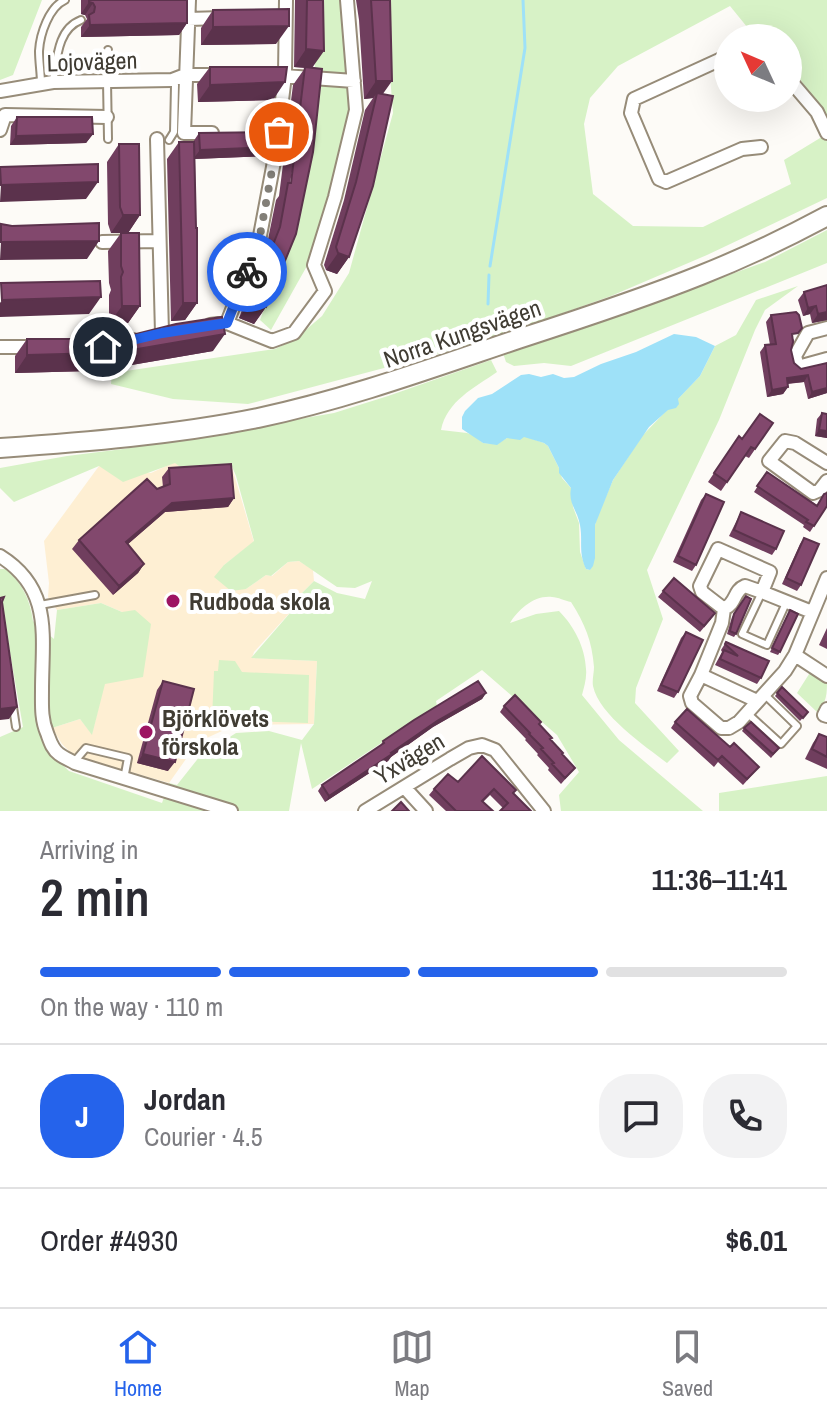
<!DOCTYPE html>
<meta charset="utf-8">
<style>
:root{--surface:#fff;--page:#f2f2f3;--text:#2b2b33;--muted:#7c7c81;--line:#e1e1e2;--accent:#2563eb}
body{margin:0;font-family:"Archivo Narrow",sans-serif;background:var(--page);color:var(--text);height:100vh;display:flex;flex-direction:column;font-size:30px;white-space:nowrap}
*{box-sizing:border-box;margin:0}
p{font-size:26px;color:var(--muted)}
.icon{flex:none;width:44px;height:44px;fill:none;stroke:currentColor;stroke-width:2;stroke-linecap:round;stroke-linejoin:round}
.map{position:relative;height:811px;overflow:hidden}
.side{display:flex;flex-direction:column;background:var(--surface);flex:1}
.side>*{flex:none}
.needle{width:52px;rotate:314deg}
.fabs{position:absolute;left:714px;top:24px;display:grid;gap:16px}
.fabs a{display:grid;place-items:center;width:88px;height:88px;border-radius:50%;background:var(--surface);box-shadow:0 8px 32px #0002;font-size:40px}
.pin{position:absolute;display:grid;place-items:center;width:68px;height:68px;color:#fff;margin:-34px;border:4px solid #fff;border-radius:50%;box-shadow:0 2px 8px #0007}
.courier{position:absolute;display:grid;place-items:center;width:80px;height:80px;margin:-40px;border:6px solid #2563eb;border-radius:50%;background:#fff;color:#222;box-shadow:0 2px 10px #0007}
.head em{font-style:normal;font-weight:600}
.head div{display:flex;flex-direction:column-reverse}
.head{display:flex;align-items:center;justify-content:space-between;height:136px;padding:0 40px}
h1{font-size:52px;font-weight:600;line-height:60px}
.bar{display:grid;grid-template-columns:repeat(4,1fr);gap:12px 8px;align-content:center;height:96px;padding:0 40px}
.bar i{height:10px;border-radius:6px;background:var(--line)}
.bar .selected{background:var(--accent)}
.bar p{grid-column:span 4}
.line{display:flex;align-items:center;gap:20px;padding:0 40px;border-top:2px solid var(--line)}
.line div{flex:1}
.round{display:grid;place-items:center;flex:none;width:84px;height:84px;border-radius:32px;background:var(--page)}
.tabs{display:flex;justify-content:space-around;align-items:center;height:112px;border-top:2px solid var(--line);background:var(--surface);font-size:22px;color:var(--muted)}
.tabs a{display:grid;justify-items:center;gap:4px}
.tabs .selected{color:var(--accent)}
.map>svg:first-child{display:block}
.built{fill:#feefd3}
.green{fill:#d7f2c6}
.water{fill:#9ee1f8}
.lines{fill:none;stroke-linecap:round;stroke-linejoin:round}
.stream{stroke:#9ee1f8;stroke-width:3}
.lane-casing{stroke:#978c79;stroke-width:10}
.street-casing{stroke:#978c79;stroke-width:16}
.secondary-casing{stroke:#978c79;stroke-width:22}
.lane{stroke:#fff;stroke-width:6}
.street{stroke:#fff;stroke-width:12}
.secondary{stroke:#fff;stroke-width:18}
.wall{fill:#703e5e}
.shaded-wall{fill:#5b324c}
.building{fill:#82486d;stroke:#5b324c;stroke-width:2}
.done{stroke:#827f78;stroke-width:8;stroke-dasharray:0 14.4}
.route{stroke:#2563eb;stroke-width:10}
.poi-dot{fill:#9d1463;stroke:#fff;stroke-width:3}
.labels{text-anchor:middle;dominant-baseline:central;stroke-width:8;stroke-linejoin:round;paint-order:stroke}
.street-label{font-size:24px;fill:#403c33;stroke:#fff}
.poi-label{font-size:24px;font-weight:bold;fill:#403c33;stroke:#fff;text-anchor:start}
</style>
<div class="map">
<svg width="827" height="811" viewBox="0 0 827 811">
<rect width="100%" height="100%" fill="#fdfbf7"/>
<path class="built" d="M175 462 183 469 231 464 254 542 224 565 246 589 266 575 272 576 288 562 299 561 313 570 314 581 295 600 296 606 254 652 252 658 317 661 314 724 235 725 198 742 169 783 81 758 71 753 62 744 52 728 80 719 92 734 122 612 101 603 57 610 48 597 49 583 44 541 99 466 151 473Z"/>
<path class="green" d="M0 0H42L13 75 0 80Z
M314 0H344L351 96 336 171 312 257 271 330 260 320 287 248 315 71Z
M384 0H827V116L788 63V38H756L730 6 618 66 590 98 584 124 593 194 633 226 703 227 791 184 784 160 825 135 827 142V198L707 255 611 296 482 342 248 404 173 399 111 384 112 373 275 349 294 340 322 316 349 273 393 113Z
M827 230V263L571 366 544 363 514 366 506 362 503 353 632 310 765 262Z
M798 286 765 310 755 330 719 420 647 570 663 619 636 688 635 703 679 751 667 763C645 746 599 715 593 686 592 680 594 673 594 667 592 641 585 624 571 602 565 601 558 597 552 597 534 595 518 610 510 623L536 614 559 611C574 626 585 647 586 669 587 678 584 687 582 695L619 740 703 811H561L559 795 579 772 557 735 482 670 436 701 437 706 312 789 301 743 289 811H0V737L23 727 0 596V569H6C22 583 30 599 33 621L54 639 57 610 101 603 122 612 135 610 151 624 143 677 105 684 92 735 80 719 52 728 41 737 54 756 69 771 162 803 169 783 177 785 200 756 236 733 269 731 302 740 314 724 317 661 251 658 296 606 295 600 314 581 337 593 365 599 372 581 355 588 337 587 299 561 288 562 271 576 266 575 246 589 231 591 214 577 224 565 254 541 236 476 231 464 183 469 175 463 123 482 99 466 14 502 0 488V468L67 456 123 449 334 413 388 396 491 360 497 372C474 388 447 401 441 430L467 433 473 435 483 443 497 444 507 438 524 436 544 443 548 446 559 468 562 478 571 488 573 507 579 523 580 552 586 569 590 570 595 547V525L598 515 613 480 642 436 700 376 715 346 736 335 756 300Z
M219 660 235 661 242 672 309 675 308 723 212 720 214 671H218Z
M811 671 827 680C827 693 827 703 817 712L797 693Z
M827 776V811H719V793Z"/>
<path class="water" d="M674 334 696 337 715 346 700 376 678 399 679 404 676 408 668 410 649 427 613 480 595 525V558L593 566 590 570 586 569C578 552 583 541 580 525 577 509 568 504 571 488L559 473V468L548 446 544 443 524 437 520 440 507 438 497 445 483 443 462 429V417L465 411 478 398 492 394 521 375 529 374 541 377 553 374 564 378 574 377 601 364 636 352Z"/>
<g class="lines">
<path class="stream" d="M490 266 525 48 523 0
M488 304 489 275"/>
<g class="lane-casing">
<path id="lane" d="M53 82C57 60 57 29 81 20
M41 84C41 73 39 62 39 51 40 34 49 7 65 0
M108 139 107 81 108 50
M169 140 174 132 175 85 173 81
M762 592 742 634 767 645 786 603
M40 605 95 595
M13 707 16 727
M747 713 781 744 797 726 764 694
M74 762 86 748 128 758 124 779"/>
</g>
<g class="street-casing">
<path id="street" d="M189 0 184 133H212
M188 19 223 18
M728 56 634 99 631 113 659 179 666 182 742 149 761 147
M270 75 354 81
M788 78 817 112 827 133
M0 91 53 82 172 80 185 75H219
M0 130 5 115 107 117
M157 139 162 333
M102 242 158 241
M227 323 259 241 276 151 285 75 286 0
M210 325 227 323 272 341 294 333 325 291 314 265 335 197 356 110 347 0
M827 328 808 333 795 356 798 367 827 359
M0 347H34
M88 347H103L133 340
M827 463 795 443 785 441 769 461 813 493 820 490 827 481
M0 556C53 589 42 636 42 690 42 705 41 719 47 733 50 741 52 749 59 754 64 758 70 760 75 763L231 811
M762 592 745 586C733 591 737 603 724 609L702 592 700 586 718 549 770 572 762 592 812 612
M795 655 827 676
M701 675 722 623 724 609
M757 701 701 675 690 696 692 703 721 728H729L739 722 785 671 795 655 827 578
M827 709 824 715 827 716
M405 788 426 811
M365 811 450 759 469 748 482 745 495 750 544 811"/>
</g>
<g class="secondary-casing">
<path id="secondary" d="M0 448C86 442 174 435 258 418 347 399 432 368 518 339 580 319 641 299 701 275 744 258 786 238 827 216"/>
</g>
<use href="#lane" class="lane"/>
<use href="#street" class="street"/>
<use href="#secondary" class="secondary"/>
</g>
<path class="wall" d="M81 0H187V23L179 35 81 37V27L87 19 85 15 81 14Z
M295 0H323L312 68 266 307 254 324 239 318 267 244 276 200 279 196 293 85 305 68 294 67Z
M356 0H390L383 94 349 257 337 274 326 270 324 265 344 200 365 110 373 98 364 99 359 20Z
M213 10 276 44 201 45V28Z
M210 67 273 100 198 102 197 84Z
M17 117 93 134 86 143 10 145 11 126Z
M199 133 272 147 266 156 195 159 197 303 185 320 171 321 167 159 179 142H193Z
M119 144 140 215 128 233H111L108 224 107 162Z
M121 233 140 306 128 323 109 324V295L111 290 109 283 108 251Z
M827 285V320L812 323 810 314 803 316 798 300 804 292Z
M771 315 794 340 791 350 794 363 801 369 827 363V393L808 399 804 382 788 384V387L783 394 767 397 760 352 765 345H770L766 322Z
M124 337 213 351 114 368 112 354Z
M27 339 102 353 90 371 15 373V356Z
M822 413 827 414V438L815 436 817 419Z
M773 423 749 458 745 456 721 491 708 482 739 436 742 439Z
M169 468 234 498 228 507 165 512 128 544 144 564 138 573 113 595 72 549 79 540 157 489 163 487 162 477Z
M767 472 817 505 827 506 810 532 803 527 804 525 754 492Z
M706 494 696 565 692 571 673 562 701 500Z
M741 512 776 549 772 555 729 536Z
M804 538 801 585 797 591 782 584 800 544Z
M663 591 711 619 700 632 658 597Z
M746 596 736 634 734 637 727 634 732 617Z
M790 610 780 652 778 655 770 652Z
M827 628V649L819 645Z
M686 632 678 692 674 698 657 691 681 638Z
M726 642 761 678 757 684 715 665 722 652 721 650Z
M163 681 168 771 137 763 157 690Z
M782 687 808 712 800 721 775 696Z
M486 693 482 699 433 727 391 757 388 761 325 802 318 791 322 785 381 745 383 741Z
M504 706 539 724 562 754 575 768 561 784 548 770 549 768 537 755 538 754 525 740 526 739 500 712Z
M675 722 730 747 759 767 743 785 718 762 714 767 671 728Z
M744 728 779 748 771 758 742 731Z
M819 734 827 737V769L805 759 813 743Z
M458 782 514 794 531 811 503 808 490 795 483 802 493 811H446L429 795 434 789Z"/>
<path class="shaded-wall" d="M89 2 93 3 85 15 81 14Z
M187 23 179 35 81 37 90 25Z
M289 26 276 44 201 45 213 27Z
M306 49 324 51 312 68 294 67Z
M376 81H392L380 98 377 93 373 98 364 99Z
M285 82 273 100 198 102 210 85Z
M93 134 86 143 10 145 16 136Z
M272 147 266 156 193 159 200 150Z
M98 182 86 199 0 202 1 185Z
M123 215H140L128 233H111Z
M99 241 87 259 0 260 1 242Z
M338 253 349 257 337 274 326 270Z
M101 297 89 314 0 317V303L2 300Z
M251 300 266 307 254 324 239 318Z
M183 303H197L185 320 171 321Z
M122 306H140L128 323 109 324Z
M816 306 810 314 803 316 808 308Z
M827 312V320L812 323 818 314Z
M225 334 213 351 114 368 126 351Z
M102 353 90 371 15 373 27 355Z
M808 375 804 382 782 384 787 378Z
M788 387 783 394 767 397 772 390Z
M827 388V393L808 399 812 392Z
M819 430 827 431V438L815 436Z
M234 498 228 507 165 512 120 551 126 542 172 503Z
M144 564 138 573 113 595 119 586Z
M486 693 482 699 433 727 391 757 388 761 325 802 329 796 437 721Z
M17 707 9 719 0 720V709Z
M143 754 175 762 168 771 137 763Z"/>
<path class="building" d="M89 0H187V23L90 25 89 15 94 12 95 7 93 3 89 2Z
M307 0H323L324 51 306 49Z
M371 0H390L392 81H376Z
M289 9V26L213 27V10Z
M210 67H287L285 82 210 85Z
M305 67 322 69 313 152 296 234 266 307 251 300 280 227 288 183H291Z
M377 93 393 96 373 186 349 257 338 253 336 247 356 182Z
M17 117H92L93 134 16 136Z
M274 132 272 147 200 150 199 133Z
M179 142H194L196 228H197V303H183Z
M119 144H139L140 215H123L120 207Z
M98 164V182L1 185 0 167Z
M99 223V241L1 242V224L12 226Z
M121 233H139L140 306H122L121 277 123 272 121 266Z
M100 281 101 297 2 300 1 283Z
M827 285V312L818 314 816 306 808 308 804 292Z
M796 312 799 315 802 328 798 333 792 334 793 342 791 350 794 363 801 369 827 363V388L812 392 808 375 787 378 788 387 772 390 765 345 776 344 771 315Z
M222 317 225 334 126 351 124 337 176 324Z
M27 339H102V353L27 355Z
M822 413 827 414V431L819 430Z
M760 414 773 423 755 449 751 447 727 482 714 473 739 436 742 439Z
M231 464 234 498 172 503 126 542 144 564 119 586 79 540 147 479 157 489 170 484 169 468Z
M767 472 817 506 824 494 827 493V506L814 526 806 522 808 520 757 486Z
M706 494 724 502 696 565 678 556Z
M741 512 784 531 776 549 734 530Z
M804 538 819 544 801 585 786 578Z
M674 578 715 613 704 626 663 591Z
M746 596 751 599 736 634 730 631 734 614Z
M4 597 2 602 17 707 0 709V598Z
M790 610 798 614 780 652 772 648Z
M686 632 703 640 678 692 661 685Z
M726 642 769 661 761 678 720 659 724 650 738 656 725 644Z
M163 681 194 689 175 762 143 754Z
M478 681 486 693 437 721 391 753 392 754 329 796 322 785 384 743 383 741 414 720Z
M782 687 808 712 803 718 777 693Z
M515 695 541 722 539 724 552 738 550 739 563 753 562 754 575 768 565 778 552 764 554 763 541 749 543 748 529 734 530 733 504 706Z
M687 709 730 747 734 743 759 767 747 779 722 756 718 760 675 722Z
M751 722 779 748 773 754 744 728Z
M819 734 827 737V757L812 749Z
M482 756 516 790 513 793 531 811H500L508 803 494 789 482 801 493 811H456L434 789 448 774 458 782Z
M401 802 409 811H392Z"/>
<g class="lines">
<path class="done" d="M247 272 259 241 279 132"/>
<path class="route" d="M103 347 162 333 227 323 247 272"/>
</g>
<g class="poi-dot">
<circle cx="173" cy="601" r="8"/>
<circle cx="146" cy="732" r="8"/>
</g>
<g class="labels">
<g class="street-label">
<text transform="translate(92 61) rotate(-2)">Lojovägen</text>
<text transform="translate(462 333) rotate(-19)">Norra Kungsvägen</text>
<text transform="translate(409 758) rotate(-31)">Yxvägen</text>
</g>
<g class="poi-label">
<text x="189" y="601">Rudboda skola</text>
<text x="162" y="718">Björklövets<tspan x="162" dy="28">förskola</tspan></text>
</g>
</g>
</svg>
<div class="fabs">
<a><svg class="needle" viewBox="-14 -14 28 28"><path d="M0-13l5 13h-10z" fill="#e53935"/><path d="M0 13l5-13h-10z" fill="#7c7c81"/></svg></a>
</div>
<div class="pin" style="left:279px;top:132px;background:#ea580c"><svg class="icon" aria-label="bag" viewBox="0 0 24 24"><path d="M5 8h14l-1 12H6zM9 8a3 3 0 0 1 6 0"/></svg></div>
<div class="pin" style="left:103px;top:347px;background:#1f2937"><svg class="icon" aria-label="home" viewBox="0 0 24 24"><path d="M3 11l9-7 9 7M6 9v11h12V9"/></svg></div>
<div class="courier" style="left:247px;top:272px"><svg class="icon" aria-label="bike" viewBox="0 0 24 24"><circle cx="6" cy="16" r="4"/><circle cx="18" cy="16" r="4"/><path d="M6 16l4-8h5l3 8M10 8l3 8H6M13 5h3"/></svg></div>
</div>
<section class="side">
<div class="head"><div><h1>2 min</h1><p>Arriving in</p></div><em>11:36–11:41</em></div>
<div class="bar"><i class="selected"></i><i class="selected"></i><i class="selected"></i><i></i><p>On the way · 110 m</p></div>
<div class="line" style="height:144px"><b class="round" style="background:var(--accent);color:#fff">J</b><div><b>Jordan</b><p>Courier · 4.5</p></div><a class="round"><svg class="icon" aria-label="chat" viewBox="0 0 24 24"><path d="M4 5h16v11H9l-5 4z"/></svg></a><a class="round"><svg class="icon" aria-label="phone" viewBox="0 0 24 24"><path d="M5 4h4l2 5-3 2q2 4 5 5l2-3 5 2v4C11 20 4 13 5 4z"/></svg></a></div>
<div class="line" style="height:104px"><div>Order #4930</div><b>$6.01</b></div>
</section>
<nav class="tabs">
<a class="selected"><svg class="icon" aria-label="home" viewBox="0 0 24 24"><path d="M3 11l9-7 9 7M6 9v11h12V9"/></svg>Home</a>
<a><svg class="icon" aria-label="map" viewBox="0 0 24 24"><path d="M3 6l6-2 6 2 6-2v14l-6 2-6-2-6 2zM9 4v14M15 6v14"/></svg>Map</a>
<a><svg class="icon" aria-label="saved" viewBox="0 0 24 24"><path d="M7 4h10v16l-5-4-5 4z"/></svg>Saved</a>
</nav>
